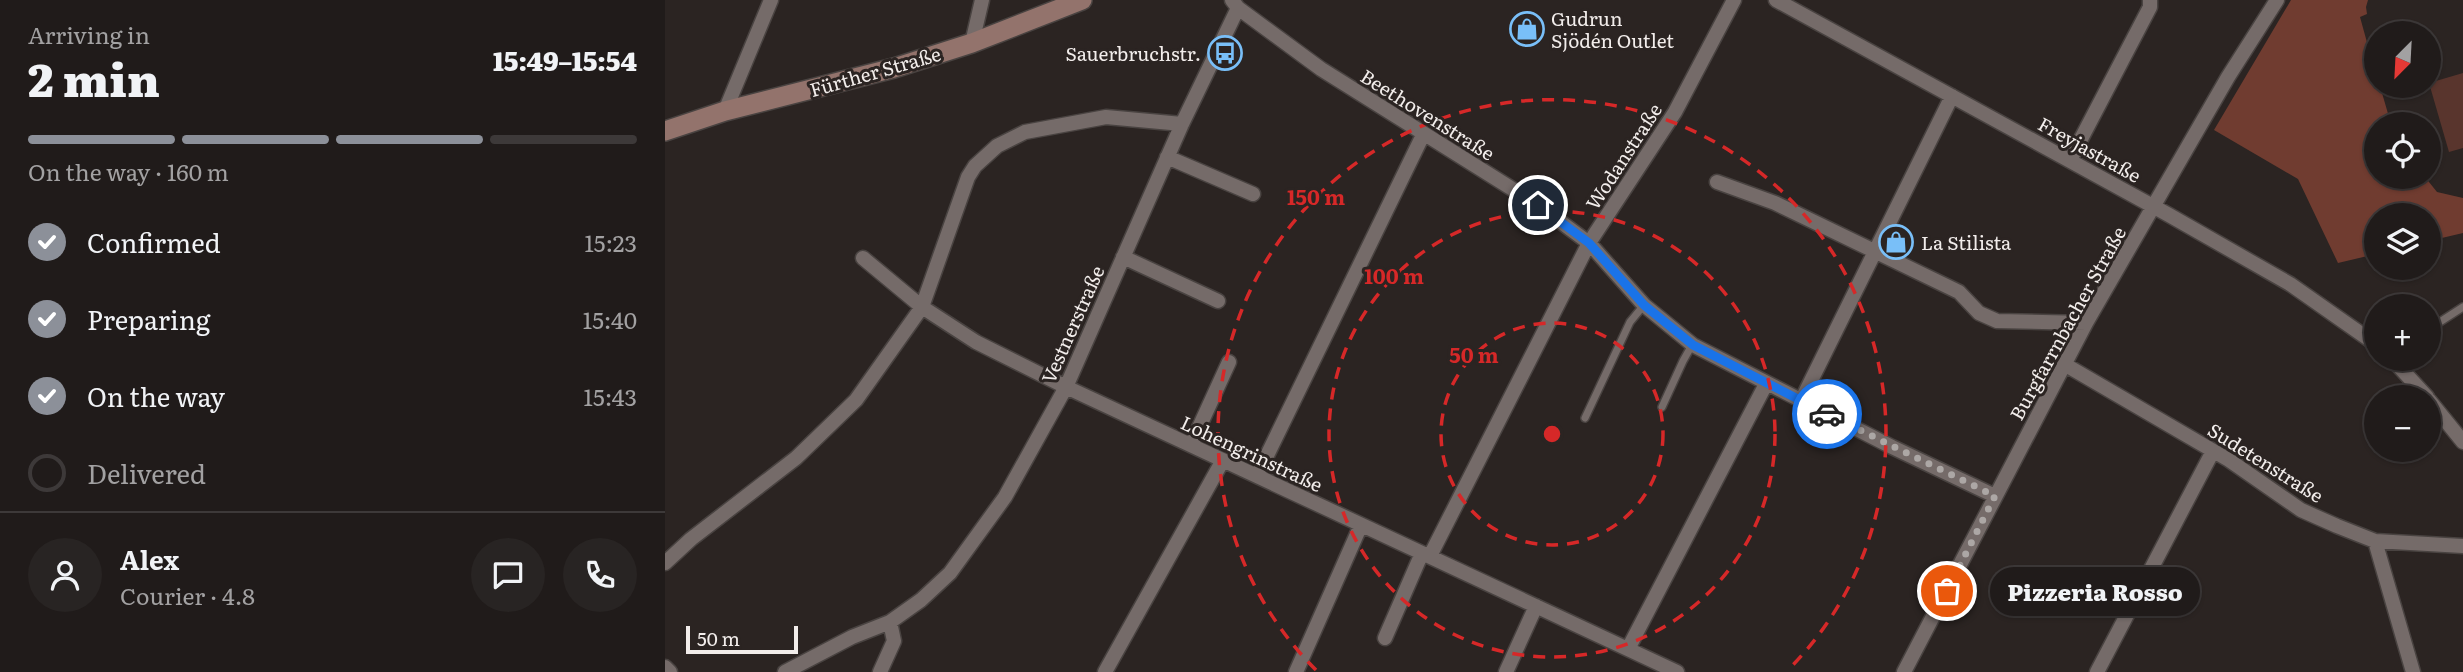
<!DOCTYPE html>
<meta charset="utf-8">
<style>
:root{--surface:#201b1a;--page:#282423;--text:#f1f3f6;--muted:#a2a1a2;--line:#3d3939;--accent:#8c9099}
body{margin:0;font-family:Literata,serif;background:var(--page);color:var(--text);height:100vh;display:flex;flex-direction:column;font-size:26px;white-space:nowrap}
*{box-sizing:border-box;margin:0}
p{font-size:23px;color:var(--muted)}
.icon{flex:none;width:38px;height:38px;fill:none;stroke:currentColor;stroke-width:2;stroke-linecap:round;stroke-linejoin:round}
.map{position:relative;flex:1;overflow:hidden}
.panel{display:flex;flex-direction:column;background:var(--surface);width:665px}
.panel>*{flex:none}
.needle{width:46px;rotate:204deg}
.fabs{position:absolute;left:1699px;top:21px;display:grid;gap:14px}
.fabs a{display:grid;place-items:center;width:77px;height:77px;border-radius:50%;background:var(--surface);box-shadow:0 2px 5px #0004,0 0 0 2px var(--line);font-size:35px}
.scale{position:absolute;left:21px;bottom:18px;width:112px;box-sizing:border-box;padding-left:7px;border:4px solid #f2edeb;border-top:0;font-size:19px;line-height:24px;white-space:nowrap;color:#f2edeb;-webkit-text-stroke:5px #2b2422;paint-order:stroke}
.pin{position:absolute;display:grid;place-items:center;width:60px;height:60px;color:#fff;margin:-30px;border:4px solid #fff;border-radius:50%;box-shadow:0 2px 7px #0007}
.courier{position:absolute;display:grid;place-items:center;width:70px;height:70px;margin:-35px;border:5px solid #1a73e8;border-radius:50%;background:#fff;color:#222;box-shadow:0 2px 9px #0007}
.bubble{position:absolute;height:49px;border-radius:24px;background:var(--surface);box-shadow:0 2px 5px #0004,0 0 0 2px var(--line);font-size:23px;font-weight:800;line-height:49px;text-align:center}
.head em{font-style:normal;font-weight:800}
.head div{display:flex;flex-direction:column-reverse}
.head{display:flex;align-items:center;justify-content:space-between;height:119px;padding:0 28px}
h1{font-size:46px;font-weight:800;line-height:52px}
.bar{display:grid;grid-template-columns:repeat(4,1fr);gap:10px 7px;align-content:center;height:84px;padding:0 28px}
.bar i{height:9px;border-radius:5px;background:var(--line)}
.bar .on{background:var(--accent)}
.bar p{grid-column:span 4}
.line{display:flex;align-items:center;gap:18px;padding:0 28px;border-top:2px solid var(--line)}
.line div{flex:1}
.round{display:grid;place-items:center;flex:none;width:74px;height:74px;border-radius:37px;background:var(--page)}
ol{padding:0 28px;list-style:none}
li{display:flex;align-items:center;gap:21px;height:77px}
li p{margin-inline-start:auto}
li .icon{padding:7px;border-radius:50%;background:var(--accent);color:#fff;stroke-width:4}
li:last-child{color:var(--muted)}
li i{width:38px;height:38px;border:4px solid var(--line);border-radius:50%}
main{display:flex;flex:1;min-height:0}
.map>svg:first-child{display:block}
.green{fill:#59352d}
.forest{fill:#703c30}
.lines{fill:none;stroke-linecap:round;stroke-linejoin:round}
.service-casing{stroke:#494341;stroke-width:10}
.minor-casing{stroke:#494341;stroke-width:17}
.secondary-casing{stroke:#494341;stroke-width:22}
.service{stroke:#756b69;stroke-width:7}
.minor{stroke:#756b69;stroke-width:14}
.secondary{stroke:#93736c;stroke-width:19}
.done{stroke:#aca7a5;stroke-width:7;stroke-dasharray:0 12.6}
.route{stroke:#1a73e8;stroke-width:9}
.ring{fill:none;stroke:#d62828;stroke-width:3.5;stroke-dasharray:12 9}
.labels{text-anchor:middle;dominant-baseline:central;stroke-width:6;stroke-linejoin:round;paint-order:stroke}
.poi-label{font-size:19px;fill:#f2edeb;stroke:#2b2422;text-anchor:start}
.street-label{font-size:19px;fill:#f2edeb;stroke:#2b2422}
.centre{fill:#d62828;stroke:#2b2422;stroke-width:3.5}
.ring-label{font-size:21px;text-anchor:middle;font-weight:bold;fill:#d62828;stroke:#2b2422;stroke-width:6;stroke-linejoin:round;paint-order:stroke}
</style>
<main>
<section class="panel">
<div class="head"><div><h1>2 min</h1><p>Arriving in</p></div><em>15:49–15:54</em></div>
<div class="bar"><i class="on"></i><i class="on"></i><i class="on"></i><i></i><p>On the way · 160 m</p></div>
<ol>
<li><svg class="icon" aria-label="check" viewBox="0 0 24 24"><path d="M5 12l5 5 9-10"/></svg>Confirmed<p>15:23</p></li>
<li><svg class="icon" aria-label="check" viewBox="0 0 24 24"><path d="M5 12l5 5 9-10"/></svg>Preparing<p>15:40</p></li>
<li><svg class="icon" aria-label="check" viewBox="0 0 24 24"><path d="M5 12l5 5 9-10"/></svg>On the way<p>15:43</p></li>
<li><i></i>Delivered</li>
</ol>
<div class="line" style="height:126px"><a class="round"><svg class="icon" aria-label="person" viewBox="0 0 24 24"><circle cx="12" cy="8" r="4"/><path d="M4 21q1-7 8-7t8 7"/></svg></a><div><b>Alex</b><p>Courier · 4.8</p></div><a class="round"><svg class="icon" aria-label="chat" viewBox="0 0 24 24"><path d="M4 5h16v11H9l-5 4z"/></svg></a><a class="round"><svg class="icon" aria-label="phone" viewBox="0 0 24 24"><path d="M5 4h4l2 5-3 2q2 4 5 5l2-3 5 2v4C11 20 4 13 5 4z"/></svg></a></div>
</section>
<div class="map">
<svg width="1798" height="672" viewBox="0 0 1798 672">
<rect width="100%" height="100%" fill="#2b2422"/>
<path class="green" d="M1798 73V148L1784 152 1764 83Z"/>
<path class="forest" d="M1626 0H1703L1701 7 1702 14 1695 17 1711 75 1712 86H1715L1726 124H1712V177H1760L1772 192 1798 198V233L1764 241V215H1712L1711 254 1673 263 1633 179 1549 130Z"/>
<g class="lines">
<g class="service-casing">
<path id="service" d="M1764 329 1798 307
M997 407 1018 361 1027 345
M920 418 965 322 979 305"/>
</g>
<g class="minor-casing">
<path id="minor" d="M567 0 573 8 656 69 873 205 924 243 979 305 1028 345 1227 447 1330 496
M1111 0 1504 215 1625 284 1712 345
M307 43 317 0
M60 111 106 0
M502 157 588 194
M1405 160 1485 7V0
M1052 182 1110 203 1294 292 1314 313 1332 321 1421 323
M458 257 553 301
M198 258 257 307 311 342 401 387 1012 672
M1727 359 1762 397
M1399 364 1564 460 1636 510 1672 526 1710 541 1798 546
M1764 400 1798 442
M1136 401 1287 96
M526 445 564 362
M592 476 758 135
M1710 541 1748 672
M765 556 924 243 1010 112 1069 0
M0 563 26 539 131 458 191 400 257 307 303 177 310 166 332 146 360 132 441 117 517 124
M720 638 757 553
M963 649 1101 384
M0 667 5 672
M120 672 187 637 225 622 256 600 285 573 340 497 401 387 517 124 573 8
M215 672 229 641 225 622
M440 672 558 460
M631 672 696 525
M841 672 871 606
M1239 672 1421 323 1563 77 1612 0
M1432 672 1548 451"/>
</g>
<g class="secondary-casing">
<path id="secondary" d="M0 131 60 111 229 68 307 43 417 0"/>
</g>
<use href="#service" class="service"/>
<use href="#minor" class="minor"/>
<use href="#secondary" class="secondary"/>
</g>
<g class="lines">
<path class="done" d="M1162 414 1330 496 1282 591"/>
<path class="route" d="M873 205 924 243 979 305 1028 345 1162 414"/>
</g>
<g class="ring">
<circle cx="887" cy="434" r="111"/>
<circle cx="887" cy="434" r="223"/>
<path d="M651 670A334 334 0 1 1 1123 670"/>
</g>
<defs>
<g id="shop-ring" transform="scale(1.75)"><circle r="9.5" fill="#2b2422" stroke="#79bff8" stroke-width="1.5"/><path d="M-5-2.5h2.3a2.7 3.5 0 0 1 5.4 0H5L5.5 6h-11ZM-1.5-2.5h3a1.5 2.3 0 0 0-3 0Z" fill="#79bff8"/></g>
<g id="bus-ring" transform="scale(1.75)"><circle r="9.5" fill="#2b2422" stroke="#79bff8" stroke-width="1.5"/><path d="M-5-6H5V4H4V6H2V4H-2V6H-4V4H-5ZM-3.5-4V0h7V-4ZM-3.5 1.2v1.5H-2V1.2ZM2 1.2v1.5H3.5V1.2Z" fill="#79bff8"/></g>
</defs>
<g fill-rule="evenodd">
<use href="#shop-ring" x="862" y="29"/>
<use href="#bus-ring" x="560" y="53"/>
<use href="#shop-ring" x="1231" y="242"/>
</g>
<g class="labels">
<g class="poi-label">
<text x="886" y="18">Gudrun<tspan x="886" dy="22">Sjödén Outlet</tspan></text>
<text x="536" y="53" text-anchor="end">Sauerbruchstr.</text>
<text x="1256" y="242">La Stilista</text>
</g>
<g class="street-label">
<text transform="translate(210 71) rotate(-16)">Fürther Straße</text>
<text transform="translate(763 114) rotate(32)">Beethovenstraße</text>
<text transform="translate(1425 149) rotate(29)">Freyjastraße</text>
<text transform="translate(958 156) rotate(-57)">Wodanstraße</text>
<text transform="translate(1402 323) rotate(-61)">Burgfarrnbacher Straße</text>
<text transform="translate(407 324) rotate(-66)">Vestnerstraße</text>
<text transform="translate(587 453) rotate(25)">Lohengrinstraße</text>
<text transform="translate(1601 462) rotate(32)">Sudetenstraße</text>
</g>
</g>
<circle cx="887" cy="434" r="10" class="centre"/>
<g class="ring-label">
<text x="651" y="205">150 m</text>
<text x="729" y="284">100 m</text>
<text x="809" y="363">50 m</text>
</g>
</svg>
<div class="fabs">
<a><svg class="needle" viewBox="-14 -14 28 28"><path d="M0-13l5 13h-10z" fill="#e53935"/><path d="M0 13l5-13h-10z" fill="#a2a1a2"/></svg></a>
<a><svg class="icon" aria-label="locate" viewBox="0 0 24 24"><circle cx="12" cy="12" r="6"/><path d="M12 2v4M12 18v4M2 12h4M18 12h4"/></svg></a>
<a><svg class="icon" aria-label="layers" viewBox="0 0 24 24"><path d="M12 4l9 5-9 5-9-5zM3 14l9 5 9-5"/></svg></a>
<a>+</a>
<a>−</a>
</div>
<div class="scale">50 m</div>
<div class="pin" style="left:1282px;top:591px;background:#ea580c"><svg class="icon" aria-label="bag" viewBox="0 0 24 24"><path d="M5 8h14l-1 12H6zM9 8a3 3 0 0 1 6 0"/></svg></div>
<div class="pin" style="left:873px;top:205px;background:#1f2937"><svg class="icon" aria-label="home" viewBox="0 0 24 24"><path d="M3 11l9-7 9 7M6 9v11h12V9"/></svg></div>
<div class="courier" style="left:1162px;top:414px"><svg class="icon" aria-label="car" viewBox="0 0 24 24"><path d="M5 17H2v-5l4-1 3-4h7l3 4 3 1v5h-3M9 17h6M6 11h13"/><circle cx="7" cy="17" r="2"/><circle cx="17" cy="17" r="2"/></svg></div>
<div class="bubble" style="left:1325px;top:567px;width:210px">Pizzeria Rosso</div>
</div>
</main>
